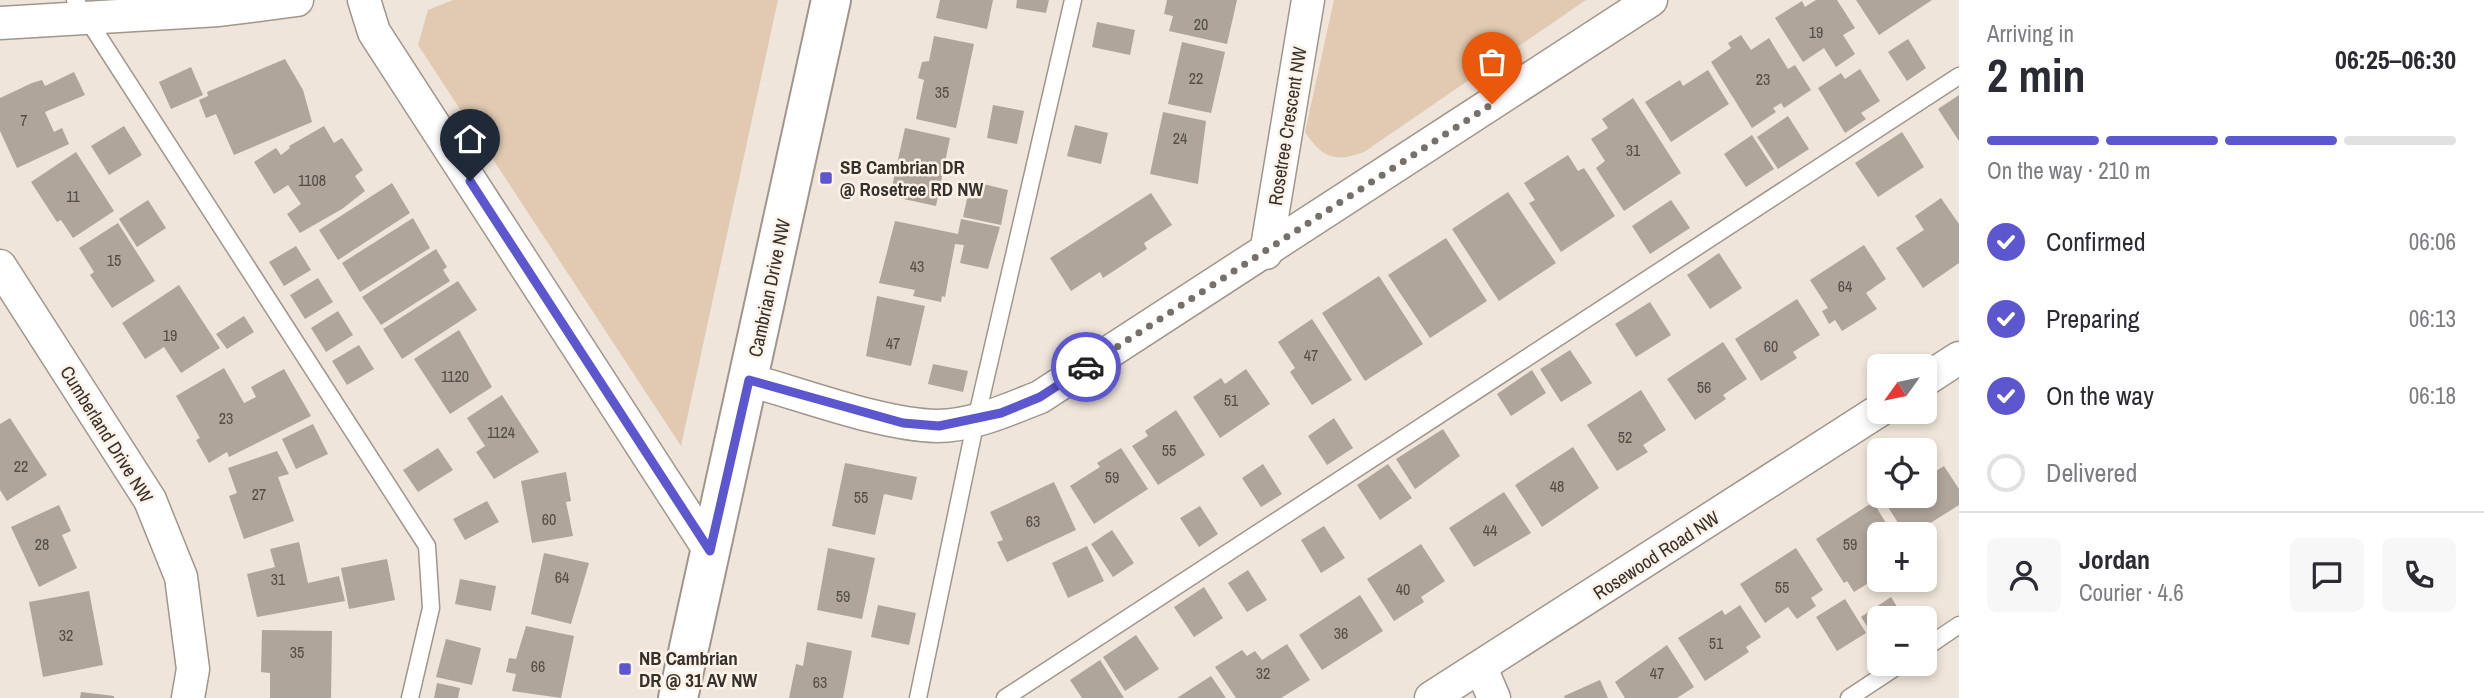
<!DOCTYPE html>
<meta charset="utf-8">
<style>
:root{--surface:#fff;--page:#f7f7f7;--text:#2b2b33;--muted:#7c7c81;--line:#e1e1e2;--accent:#5c56cf}
body{margin:0;font-family:"Archivo Narrow",sans-serif;background:var(--page);color:var(--text);height:100vh;display:flex;flex-direction:column;font-size:26px;white-space:nowrap}
*{box-sizing:border-box;margin:0}
p{font-size:23px;color:var(--muted)}
.icon{flex:none;width:38px;height:38px;fill:none;stroke:currentColor;stroke-width:2;stroke-linecap:round;stroke-linejoin:round}
.map{position:relative;flex:1;overflow:hidden}
.details{display:flex;flex-direction:column;background:var(--surface);width:525px}
.details>*{flex:none}
.needle{width:46px;rotate:237deg}
.controls{position:absolute;left:1867px;top:354px;display:grid;gap:14px}
.controls a{display:grid;place-items:center;width:70px;height:70px;border-radius:10px;background:var(--surface);box-shadow:0 4px 10px #0003;font-size:35px}
.pin{position:absolute;display:grid;place-items:center;width:60px;height:60px;color:#fff;margin:-72px -30px;border-radius:50% 50% 50% 0;rotate:-45deg;box-shadow:0 0 7px #0007}
.pin .icon{rotate:45deg}
.courier{position:absolute;display:grid;place-items:center;width:70px;height:70px;margin:-35px;border:5px solid #5c56cf;border-radius:50%;background:#fff;color:#222;box-shadow:0 2px 9px #0007}
.headline em{font-style:normal;font-weight:700}
.headline div{display:flex;flex-direction:column-reverse}
.headline{display:flex;align-items:center;justify-content:space-between;height:119px;padding:0 28px}
h1{font-size:46px;font-weight:700;line-height:52px}
.bar{display:grid;grid-template-columns:repeat(4,1fr);gap:10px 7px;align-content:center;height:84px;padding:0 28px}
.bar i{height:9px;border-radius:5px;background:var(--line)}
.bar .active{background:var(--accent)}
.bar p{grid-column:span 4}
.line{display:flex;align-items:center;gap:18px;padding:0 28px;border-top:2px solid var(--line)}
.line div{flex:1}
.round{display:grid;place-items:center;flex:none;width:74px;height:74px;border-radius:10px;background:var(--page)}
ol{padding:0 28px;list-style:none}
li{display:flex;align-items:center;gap:21px;height:77px}
li p{margin-inline-start:auto}
li .icon{padding:7px;border-radius:50%;background:var(--accent);color:#fff;stroke-width:4}
li:last-child{color:var(--muted)}
li i{width:38px;height:38px;border:4px solid var(--line);border-radius:50%}
main{display:flex;flex:1;min-height:0}
.map>svg:first-child{display:block}
.green{fill:#e1cab1}
.building{fill:#afa59a}
.lines{fill:none;stroke-linecap:round;stroke-linejoin:round}
.lane-casing{stroke:#a0968c;stroke-width:19}
.street-casing{stroke:#a0968c;stroke-width:35}
.secondary-casing{stroke:#a0968c;stroke-width:42}
.lane{stroke:#fff;stroke-width:16}
.street{stroke:#fff;stroke-width:32}
.secondary{stroke:#fff;stroke-width:38}
.done{stroke:#76706a;stroke-width:7;stroke-dasharray:0 12.6}
.route{stroke:#5c56cf;stroke-width:9}
.poi-dot{fill:#5c56cf;stroke:#fdf2e7;stroke-width:2.5}
.labels{text-anchor:middle;dominant-baseline:central;stroke-width:5;stroke-linejoin:round;paint-order:stroke}
.number-label{font-size:16px;fill:#544e48}
.street-label{font-size:19px;fill:#35312d;stroke:#fdf2e7}
.poi-label{font-size:19px;font-weight:bold;fill:#35312d;stroke:#fdf2e7;text-anchor:start}
</style>
<main>
<div class="map">
<svg width="1959" height="698" viewBox="0 0 1959 698">
<rect width="100%" height="100%" fill="#efe5da"/>
<path class="green" d="M453 0H778L681 446 418 45 428 10Z
M1334 0H1586L1364 152C1335 163 1322 158 1305 132Z"/>
<path class="building" d="M940 0H993L987 29 936 18Z
M1017 0H1049L1046 13 1016 8Z
M1167 0H1237L1227 44 1169 31 1173 16 1164 14Z
M1816 0H1837L1855 28 1843 35 1855 54 1836 67 1824 48 1803 62 1775 18 1802 1 1805 7Z
M1856 0H1932L1879 35Z
M1097 22 1135 30 1130 55 1092 47Z
M1741 35 1751 50 1769 38 1788 69 1795 65 1811 90 1784 108 1781 103 1773 108 1776 112 1752 128 1711 62 1731 48 1728 43Z
M934 36 974 44 956 128 916 119 924 80 918 78 922 62 929 61Z
M1908 39 1926 68 1907 81 1888 52Z
M1182 42 1225 52 1211 113 1168 104Z
M285 59 303 90 312 122 234 155 216 114 206 118 199 100 208 96 207 92Z
M191 67 203 95 171 109 159 82Z
M1860 69 1880 101 1861 113 1866 119 1845 133 1818 88 1841 73 1845 79Z
M1708 70 1729 104 1671 142 1645 102 1680 80 1683 86Z
M74 72 85 95 45 112 54 132 62 128 69 144 17 168 0 131V98L32 83 42 80 45 86Z
M1959 95V141L1938 109Z
M1633 98 1681 173 1624 211 1596 168 1605 161 1591 139 1608 128 1602 119Z
M993 105 1024 111 1017 144 987 138Z
M1163 112 1206 121 1198 184 1150 174Z
M1788 116 1809 149 1778 169 1757 137Z
M1075 125 1108 133 1101 164 1067 156Z
M124 126 142 155 109 175 91 146Z
M324 126 334 143 342 138 363 170 355 176 365 191 342 209 300 233 287 214 301 204 288 185 274 194 254 162 276 148 281 155 290 148 289 146Z
M905 128 950 138 936 206 890 196Z
M1902 132 1924 167 1878 197 1855 163Z
M1752 135 1774 169 1746 187 1724 154Z
M76 152 114 211 73 238 61 220 57 222 31 182Z
M1568 155 1578 171 1584 168 1615 216 1561 252 1529 203 1535 200 1524 183Z
M971 181 1008 190 1001 225 963 217Z
M392 183 410 213 338 260 319 230Z
M1508 192 1556 263 1499 301 1452 229Z
M1151 193 1172 225 1144 243 1147 249 1103 278 1100 272 1071 291 1050 258Z
M1941 198 1959 224V263L1923 288 1896 248 1924 230 1915 216Z
M148 200 166 228 137 247 119 219Z
M1671 200 1690 228 1650 254 1632 226Z
M413 218 430 248 360 292 342 263Z
M961 219 1000 227 988 269 960 263 964 245 955 244 945 297 942 296 941 302 913 296 915 290 879 283 895 221 958 234Z
M118 223 155 281 112 308 90 275 94 272 79 248Z
M1446 238 1487 301 1430 338 1388 275Z
M1864 245 1886 279 1866 293 1877 309 1842 331 1835 320 1829 324 1822 311 1828 308 1810 280Z
M296 246 311 270 284 286 269 262Z
M436 249 447 267 443 270 450 281 381 325 362 297Z
M1719 253 1742 288 1710 309 1687 275Z
M1379 276 1423 344 1365 381 1322 313Z
M318 278 333 302 305 319 290 295Z
M458 281 477 310 402 359 383 329Z
M179 285 220 348 181 373 164 347 145 359 122 323Z
M877 296 925 306 911 366 866 356Z
M1797 299 1820 335 1793 352 1797 358 1761 381 1735 339Z
M1650 302 1671 335 1636 357 1615 324Z
M338 311 353 335 326 352 311 328Z
M244 316 254 332 227 349 216 334Z
M1312 319 1352 380 1312 405 1290 372 1295 368 1278 342Z
M459 330 492 387 450 414 414 359Z
M1723 342 1747 379 1723 395 1726 399 1695 420 1667 379Z
M359 345 374 369 347 385 332 361Z
M1570 350 1592 383 1561 402 1540 369Z
M933 364 968 371 963 392 928 384Z
M224 368 244 403 256 397 251 387 284 369 311 416 229 457 227 452 209 463 196 440 200 438 176 396Z
M1246 369 1270 404 1220 438 1193 397 1221 378 1225 384Z
M1532 370 1546 393 1511 416 1497 394Z
M1641 390 1666 430 1643 445 1648 452 1617 471 1587 425Z
M502 395 539 452 494 479 476 452 485 446 467 418Z
M1176 410 1205 455 1158 485 1132 446 1148 436 1145 431Z
M10 418 47 475 7 501 0 490V424Z
M1334 418 1353 448 1327 465 1308 436Z
M313 424 328 454 296 469 282 439Z
M1443 429 1460 456 1415 489 1396 459Z
M1573 447 1599 488 1542 527 1515 485Z
M438 448 453 470 418 492 403 470Z
M1121 448 1148 489 1094 524 1070 486 1100 467 1097 463Z
M277 451 289 474 278 477 294 521 244 539 229 496 237 493 228 468Z
M845 463 917 477 912 500 884 494 875 535 832 526Z
M1263 464 1282 494 1261 507 1242 478Z
M1388 464 1412 498 1380 520 1357 485Z
M1944 466 1959 489V505L1913 534H1905L1883 499 1889 495H1925V478Z
M566 472 571 501 566 502 573 536 532 543 521 481Z
M1054 482 1076 530 1007 562 997 542 1003 540 990 512Z
M1504 492 1531 533 1474 567 1449 528Z
M487 501 499 522 465 540 453 519Z
M1873 502 1893 534H1880V550L1871 556 1880 576 1854 592 1847 581 1844 583 1816 539Z
M59 505 71 531 62 535 77 568 39 587 11 527Z
M1200 506 1218 534 1199 547 1180 518Z
M1324 526 1345 558 1321 573 1301 540Z
M1112 530 1134 563 1113 577 1091 544Z
M299 542 308 583 339 576 345 601 257 617 247 574 275 567 270 549Z
M1421 544 1445 581 1421 597 1424 602 1394 621 1367 579Z
M1087 546 1104 581 1068 598 1052 563Z
M828 548 875 558 862 619 817 610Z
M1796 548 1823 590 1811 598 1816 606 1797 619 1788 607 1765 623 1740 584Z
M544 553 589 563 571 624 531 614Z
M387 559 395 600 349 609 341 568Z
M1248 570 1267 600 1247 612 1228 583Z
M460 579 496 586 491 611 455 604Z
M1204 587 1223 618 1194 637 1174 607Z
M89 591 103 665 43 677 29 602Z
M1360 595 1383 631 1322 670 1299 635Z
M1891 597 1904 618H1880V646L1861 617Z
M1845 599 1866 633 1837 651 1816 617Z
M878 605 916 613 909 645 871 637Z
M1740 605 1761 637 1746 647 1749 652 1705 681 1678 638 1722 610 1725 615Z
M526 626 574 636 561 698 512 691 516 674 506 672 509 658 516 659Z
M262 630 332 631 331 698H270V673L261 672Z
M1136 635 1159 669 1125 691 1103 657Z
M446 639 481 648 472 685 436 677Z
M807 642 852 651 843 698H789L796 664 803 666Z
M1287 644 1310 680 1281 698H1236L1215 667 1242 650 1247 656 1255 651 1262 660Z
M1667 645 1694 687 1677 698H1625L1615 682Z
M1100 660 1124 698H1082L1070 680Z
M1211 676 1226 698H1177Z
M1600 680 1608 698H1565L1564 696Z
M437 683 460 688 458 698H434Z
M81 692 114 696V698H80Z"/>
<g class="lines">
<g class="lane-casing">
<path id="lane" d="M75 0 427 546 431 608 410 698
M1925 648 1959 625
M918 698 976 420 1073 0
M1005 698 1959 76
M1849 698 1902 663"/>
</g>
<g class="street-casing">
<path id="street" d="M364 0 374 32 710 551
M0 23 219 10 297 0
M1266 253 1308 0
M0 266 150 500 181 577 193 669 188 698
M749 380C804 395 882 425 937 426 972 426 1007 410 1040 397L1651 0
M1925 380 1959 358
M1481 668 1494 698
M1431 698 1880 410"/>
</g>
<g class="secondary-casing">
<path id="secondary" d="M678 698 831 0"/>
</g>
<use href="#lane" class="lane"/>
<use href="#street" class="street"/>
<use href="#secondary" class="secondary"/>
</g>
<g class="lines">
<path class="done" d="M1086 367 1492 104"/>
<path class="route" d="M470 181 710 551 749 380 903 423 939 426 1001 413 1040 397 1086 367"/>
</g>
<g class="poi-dot">
<rect x="819" y="171" width="14" height="14" rx="3.5"/>
<rect x="618" y="662" width="14" height="14" rx="3.5"/>
</g>
<g class="labels">
<g class="number-label">
<text x="1201" y="24">20</text>
<text x="1816" y="32">19</text>
<text x="1196" y="78">22</text>
<text x="1763" y="79">23</text>
<text x="942" y="92">35</text>
<text x="24" y="120">7</text>
<text x="1180" y="138">24</text>
<text x="1633" y="150">31</text>
<text x="312" y="180">1108</text>
<text x="73" y="196">11</text>
<text x="114" y="260">15</text>
<text x="917" y="266">43</text>
<text x="1845" y="286">64</text>
<text x="170" y="335">19</text>
<text x="893" y="343">47</text>
<text x="1771" y="346">60</text>
<text x="1311" y="355">47</text>
<text x="455" y="376">1120</text>
<text x="1704" y="387">56</text>
<text x="1231" y="400">51</text>
<text x="226" y="418">23</text>
<text x="501" y="432">1124</text>
<text x="1625" y="437">52</text>
<text x="1169" y="450">55</text>
<text x="21" y="466">22</text>
<text x="1112" y="477">59</text>
<text x="1557" y="486">48</text>
<text x="259" y="494">27</text>
<text x="861" y="497">55</text>
<text x="549" y="519">60</text>
<text x="1033" y="521">63</text>
<text x="1490" y="530">44</text>
<text x="42" y="544">28</text>
<text x="1850" y="544">59</text>
<text x="562" y="577">64</text>
<text x="278" y="579">31</text>
<text x="1782" y="587">55</text>
<text x="1403" y="589">40</text>
<text x="843" y="596">59</text>
<text x="1341" y="633">36</text>
<text x="66" y="635">32</text>
<text x="1716" y="643">51</text>
<text x="297" y="652">35</text>
<text x="538" y="666">66</text>
<text x="1263" y="673">32</text>
<text x="1657" y="673">47</text>
<text x="820" y="682">63</text>
</g>
<g class="street-label">
<text transform="translate(1287 126) rotate(-81)">Rosetree Crescent NW</text>
<text transform="translate(769 288) rotate(-78)">Cambrian Drive NW</text>
<text transform="translate(107 434) rotate(58)">Cumberland Drive NW</text>
<text transform="translate(1656 555) rotate(-33)">Rosewood Road NW</text>
</g>
<g class="poi-label">
<text x="840" y="167">SB Cambrian DR<tspan x="840" dy="22">@ Rosetree RD NW</tspan></text>
<text x="639" y="658">NB Cambrian<tspan x="639" dy="22">DR @ 31 AV NW</tspan></text>
</g>
</g>
</svg>
<div class="controls">
<a><svg class="needle" viewBox="-14 -14 28 28"><path d="M0-13l5 13h-10z" fill="#e53935"/><path d="M0 13l5-13h-10z" fill="#7c7c81"/></svg></a>
<a><svg class="icon" aria-label="locate" viewBox="0 0 24 24"><circle cx="12" cy="12" r="6"/><path d="M12 2v4M12 18v4M2 12h4M18 12h4"/></svg></a>
<a>+</a>
<a>−</a>
</div>
<div class="pin" style="left:1492px;top:104px;background:#ea580c"><svg class="icon" aria-label="bag" viewBox="0 0 24 24"><path d="M5 8h14l-1 12H6zM9 8a3 3 0 0 1 6 0"/></svg></div>
<div class="pin" style="left:470px;top:181px;background:#1f2937"><svg class="icon" aria-label="home" viewBox="0 0 24 24"><path d="M3 11l9-7 9 7M6 9v11h12V9"/></svg></div>
<div class="courier" style="left:1086px;top:367px"><svg class="icon" aria-label="car" viewBox="0 0 24 24"><path d="M5 17H2v-5l4-1 3-4h7l3 4 3 1v5h-3M9 17h6M6 11h13"/><circle cx="7" cy="17" r="2"/><circle cx="17" cy="17" r="2"/></svg></div>
</div>
<section class="details">
<div class="headline"><div><h1>2 min</h1><p>Arriving in</p></div><em>06:25–06:30</em></div>
<div class="bar"><i class="active"></i><i class="active"></i><i class="active"></i><i></i><p>On the way · 210 m</p></div>
<ol>
<li><svg class="icon" aria-label="check" viewBox="0 0 24 24"><path d="M5 12l5 5 9-10"/></svg>Confirmed<p>06:06</p></li>
<li><svg class="icon" aria-label="check" viewBox="0 0 24 24"><path d="M5 12l5 5 9-10"/></svg>Preparing<p>06:13</p></li>
<li><svg class="icon" aria-label="check" viewBox="0 0 24 24"><path d="M5 12l5 5 9-10"/></svg>On the way<p>06:18</p></li>
<li><i></i>Delivered</li>
</ol>
<div class="line" style="height:126px"><a class="round"><svg class="icon" aria-label="person" viewBox="0 0 24 24"><circle cx="12" cy="8" r="4"/><path d="M4 21q1-7 8-7t8 7"/></svg></a><div><b>Jordan</b><p>Courier · 4.6</p></div><a class="round"><svg class="icon" aria-label="chat" viewBox="0 0 24 24"><path d="M4 5h16v11H9l-5 4z"/></svg></a><a class="round"><svg class="icon" aria-label="phone" viewBox="0 0 24 24"><path d="M5 4h4l2 5-3 2q2 4 5 5l2-3 5 2v4C11 20 4 13 5 4z"/></svg></a></div>
</section>
</main>
